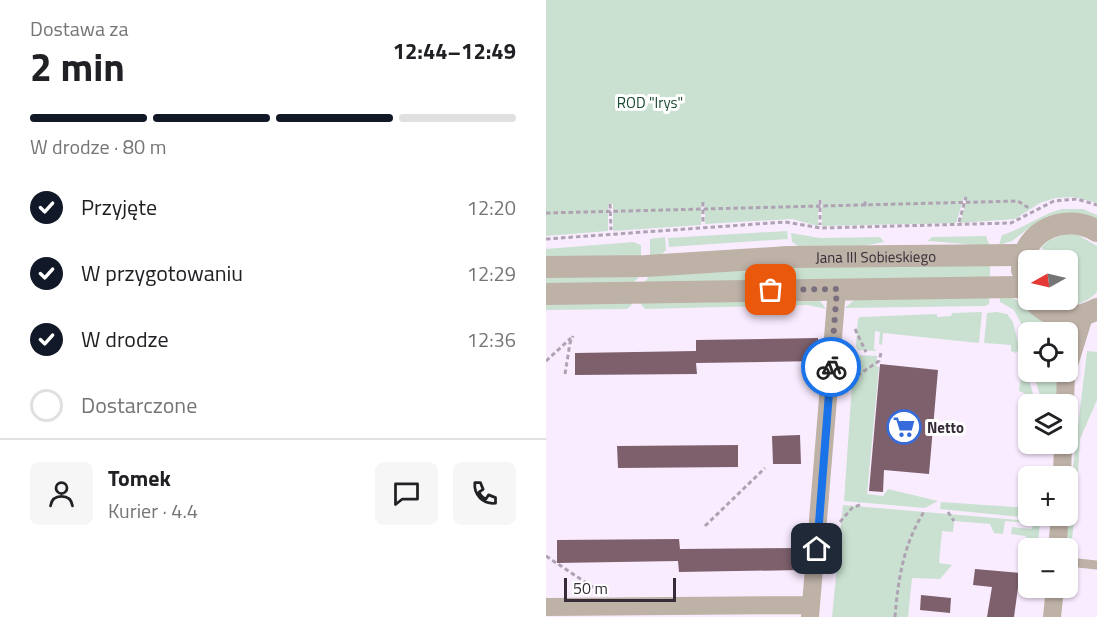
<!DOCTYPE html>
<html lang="pl">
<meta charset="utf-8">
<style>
:root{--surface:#fff;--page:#f6f6f6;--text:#202124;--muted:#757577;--line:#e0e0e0;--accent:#111827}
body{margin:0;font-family:"Titillium Web",sans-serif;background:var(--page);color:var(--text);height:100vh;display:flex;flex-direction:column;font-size:22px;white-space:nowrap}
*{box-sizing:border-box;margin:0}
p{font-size:20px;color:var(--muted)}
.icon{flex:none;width:33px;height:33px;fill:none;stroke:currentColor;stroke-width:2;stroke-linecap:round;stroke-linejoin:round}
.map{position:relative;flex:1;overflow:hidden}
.details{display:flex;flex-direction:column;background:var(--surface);width:546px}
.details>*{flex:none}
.needle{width:39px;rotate:262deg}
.tools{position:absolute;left:472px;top:250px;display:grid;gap:12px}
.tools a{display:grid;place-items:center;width:60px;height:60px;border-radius:9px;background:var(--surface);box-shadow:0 2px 4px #0004;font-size:30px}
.scale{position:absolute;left:18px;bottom:15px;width:112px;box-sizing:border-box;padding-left:6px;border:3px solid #352c38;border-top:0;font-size:16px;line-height:21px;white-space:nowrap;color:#352c38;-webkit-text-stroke:4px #fff;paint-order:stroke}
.pin{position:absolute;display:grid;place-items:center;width:51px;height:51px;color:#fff;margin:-26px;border-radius:12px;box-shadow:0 3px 9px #0006}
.courier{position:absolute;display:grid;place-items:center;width:60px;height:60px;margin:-30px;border:4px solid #1a73e8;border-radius:50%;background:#fff;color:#222;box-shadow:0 2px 8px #0007}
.head em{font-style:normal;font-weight:700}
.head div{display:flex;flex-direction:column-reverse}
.head{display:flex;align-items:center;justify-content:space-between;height:102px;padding:0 30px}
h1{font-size:39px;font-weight:700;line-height:45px}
.bar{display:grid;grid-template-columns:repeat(4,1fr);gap:9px 6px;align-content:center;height:72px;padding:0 30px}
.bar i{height:8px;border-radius:4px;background:var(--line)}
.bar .on{background:var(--accent)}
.bar p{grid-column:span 4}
.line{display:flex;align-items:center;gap:15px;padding:0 30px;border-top:2px solid var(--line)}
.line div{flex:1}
.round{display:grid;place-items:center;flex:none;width:63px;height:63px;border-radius:9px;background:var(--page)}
ol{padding:0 30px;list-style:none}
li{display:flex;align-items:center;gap:18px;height:66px}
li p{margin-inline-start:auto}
li .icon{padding:6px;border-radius:50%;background:var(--accent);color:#fff;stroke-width:4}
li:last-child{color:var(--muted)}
li i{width:33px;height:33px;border:3px solid var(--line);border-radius:50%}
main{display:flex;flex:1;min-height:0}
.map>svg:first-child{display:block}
.green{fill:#cae1d1}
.building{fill:#7d606c}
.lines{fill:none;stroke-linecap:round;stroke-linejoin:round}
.path{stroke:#afa3b3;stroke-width:3;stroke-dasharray:4.5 3;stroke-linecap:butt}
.service{stroke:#beb1a6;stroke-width:9}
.minor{stroke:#beb1a6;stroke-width:18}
.tertiary{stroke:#beb1a6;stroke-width:22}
.done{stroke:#7a6f7e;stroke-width:6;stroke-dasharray:0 10.8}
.route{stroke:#1a73e8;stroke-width:8}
.labels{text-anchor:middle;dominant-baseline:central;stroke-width:6;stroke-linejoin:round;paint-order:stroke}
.park-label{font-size:15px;fill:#194a2f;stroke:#fff}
.street-label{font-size:15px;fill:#352c38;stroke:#fff}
.poi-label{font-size:15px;font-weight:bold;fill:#352c38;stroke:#fff;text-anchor:start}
</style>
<main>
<section class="details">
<div class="head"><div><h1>2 min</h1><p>Dostawa za</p></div><em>12:44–12:49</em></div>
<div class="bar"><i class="on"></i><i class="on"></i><i class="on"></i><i></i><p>W drodze · 80 m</p></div>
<ol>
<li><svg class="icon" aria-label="check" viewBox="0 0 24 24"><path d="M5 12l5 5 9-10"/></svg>Przyjęte<p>12:20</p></li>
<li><svg class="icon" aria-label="check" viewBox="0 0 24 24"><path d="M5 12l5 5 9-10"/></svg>W przygotowaniu<p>12:29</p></li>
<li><svg class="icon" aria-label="check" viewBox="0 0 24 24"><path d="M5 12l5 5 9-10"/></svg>W drodze<p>12:36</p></li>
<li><i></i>Dostarczone</li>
</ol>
<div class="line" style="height:108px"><a class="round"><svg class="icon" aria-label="person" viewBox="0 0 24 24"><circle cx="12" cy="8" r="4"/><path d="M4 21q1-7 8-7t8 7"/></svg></a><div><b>Tomek</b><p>Kurier · 4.4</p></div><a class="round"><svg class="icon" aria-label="chat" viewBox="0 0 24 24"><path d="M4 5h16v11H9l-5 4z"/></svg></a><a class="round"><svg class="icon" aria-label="phone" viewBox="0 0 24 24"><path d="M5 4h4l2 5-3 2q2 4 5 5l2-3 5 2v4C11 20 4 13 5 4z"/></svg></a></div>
</section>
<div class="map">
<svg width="551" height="617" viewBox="0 0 551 617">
<rect width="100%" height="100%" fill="#faecff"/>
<path class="green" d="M0 0H551V203L528 197 509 198 494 203 469 219 414 223 421 198 418 197 410 223 276 226V200H272V226L246 219 159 224V203L156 202 155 225 67 231V204H62V231L0 236Z
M516 209H537L551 215V220L483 228 466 241 453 245 456 235C477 229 495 214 516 209Z
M241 231 242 239 123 247 122 238Z
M245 233 274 238 334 237 338 242 317 246 255 248 246 242Z
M520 234 532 235 551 246V292C538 306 522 308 505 300H522V261H516L495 248 503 240Z
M440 236 444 246 382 241 386 237Z
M119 237 120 250 115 255 104 257V239Z
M87 242 95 245V258L0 259V249Z
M444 263V279L97 284 105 274 205 267Z
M95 275 86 284 0 285V276Z
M454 294C475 299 496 313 506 333H483L482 337 468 310 454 302Z
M444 295 443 304 439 306 299 308 309 299Z
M87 300 85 306 81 309 0 310V302Z
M274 301 280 309 262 305 99 309 94 303Z
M436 312 433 343 337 333 336 345 333 344 334 332 329 331 328 349 331 351 312 350 310 346 312 319 314 317 391 314V317L405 316 406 313Z
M451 312 461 314 467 322 473 348 470 353 465 351V345L438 343 441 313Z
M541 351 551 352V400L534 439 531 490 525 484Z
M308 355 331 356 330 366 333 367 321 494 337 496 342 489 392 501 379 508 298 501Z
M477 357 490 405H487L482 395 473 391Z
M487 372H511L512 405H497Z
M395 502 483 508V516H494V519L394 509Z
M297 505 494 522 492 544 485 543 479 536 465 534 466 527 486 529 487 523 459 521 457 534 448 533 444 524 408 521 407 532 396 531 393 563 406 565 394 579 366 578 362 617H286Z
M529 508 524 561 522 549H519L522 515Z"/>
<path class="building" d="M272 338V361L150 363 151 374 29 375V353L150 351V340Z
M334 364 392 370 383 474 338 470 337 492 323 491Z
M254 435 255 464H227L226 436Z
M192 445V467L72 468 71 446Z
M133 539 134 549 255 548V570L133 572 132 561 11 563V540Z
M429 569 474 573 468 617H441L446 587 427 585Z
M375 595 405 598 404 613 374 610Z"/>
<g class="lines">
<path class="path" d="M274 200V225
M157 202V224
M64 204 65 230
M319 206V199
M0 213 472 201 484 209
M413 222 420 197
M0 239 239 222 275 228 465 223 508 201 531 199 551 205
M309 329 320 352
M0 361 25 338
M19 374 24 343 27 336
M305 380 333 361 335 353
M402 512 408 521
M294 522 306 508 316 504
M159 526 219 468
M0 556 51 590
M349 617C352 578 358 543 379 510"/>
<path class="service" d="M522 562 551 565"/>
<path class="minor" d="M512 316 514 333
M522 368 538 316
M519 405 520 372
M516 477 517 444
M511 549 514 516
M0 607 265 605
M264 617 291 289
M506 617 509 588"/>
<g class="tertiary">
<path id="s1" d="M0 267 100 266 242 257 479 255"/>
<path d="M476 270C476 230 520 212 551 231"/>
<path d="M0 294 479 287"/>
<path d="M487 300C504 320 529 321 551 309"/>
</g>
</g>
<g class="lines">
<path class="done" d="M225 290 291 289 285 367"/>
<path class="route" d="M271 549 285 367"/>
</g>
<defs>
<g id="supermarket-ring" transform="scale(1.725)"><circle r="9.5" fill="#fff" stroke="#366bdb" stroke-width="1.5"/><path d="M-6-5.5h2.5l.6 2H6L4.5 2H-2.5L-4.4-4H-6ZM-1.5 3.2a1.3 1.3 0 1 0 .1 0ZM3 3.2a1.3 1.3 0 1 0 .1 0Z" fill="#366bdb"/></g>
</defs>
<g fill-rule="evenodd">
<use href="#supermarket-ring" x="358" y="427"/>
</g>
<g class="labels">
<g class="park-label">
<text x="104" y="102">ROD "Irys"</text>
</g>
<g class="street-label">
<text stroke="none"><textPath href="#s1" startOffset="330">Jana III Sobieskiego</textPath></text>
</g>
<g class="poi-label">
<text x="381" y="427">Netto</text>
</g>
</g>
</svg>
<div class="tools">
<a><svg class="needle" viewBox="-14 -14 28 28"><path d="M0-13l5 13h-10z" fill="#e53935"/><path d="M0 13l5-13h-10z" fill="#757577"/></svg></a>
<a><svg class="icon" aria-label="locate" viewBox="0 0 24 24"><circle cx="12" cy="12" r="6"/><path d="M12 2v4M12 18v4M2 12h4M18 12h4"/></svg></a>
<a><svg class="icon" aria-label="layers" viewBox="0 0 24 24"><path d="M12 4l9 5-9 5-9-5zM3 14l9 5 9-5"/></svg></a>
<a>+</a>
<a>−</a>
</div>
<div class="scale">50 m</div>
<div class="pin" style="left:225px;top:290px;background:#ea580c"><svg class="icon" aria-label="bag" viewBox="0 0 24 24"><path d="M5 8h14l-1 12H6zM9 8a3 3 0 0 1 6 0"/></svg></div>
<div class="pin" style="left:271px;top:549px;background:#1f2937"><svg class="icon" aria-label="home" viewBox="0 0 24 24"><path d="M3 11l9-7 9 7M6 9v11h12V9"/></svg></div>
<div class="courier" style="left:285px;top:367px"><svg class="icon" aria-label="bike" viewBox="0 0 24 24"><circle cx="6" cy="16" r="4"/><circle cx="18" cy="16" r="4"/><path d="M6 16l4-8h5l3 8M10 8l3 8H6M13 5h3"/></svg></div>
</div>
</main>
